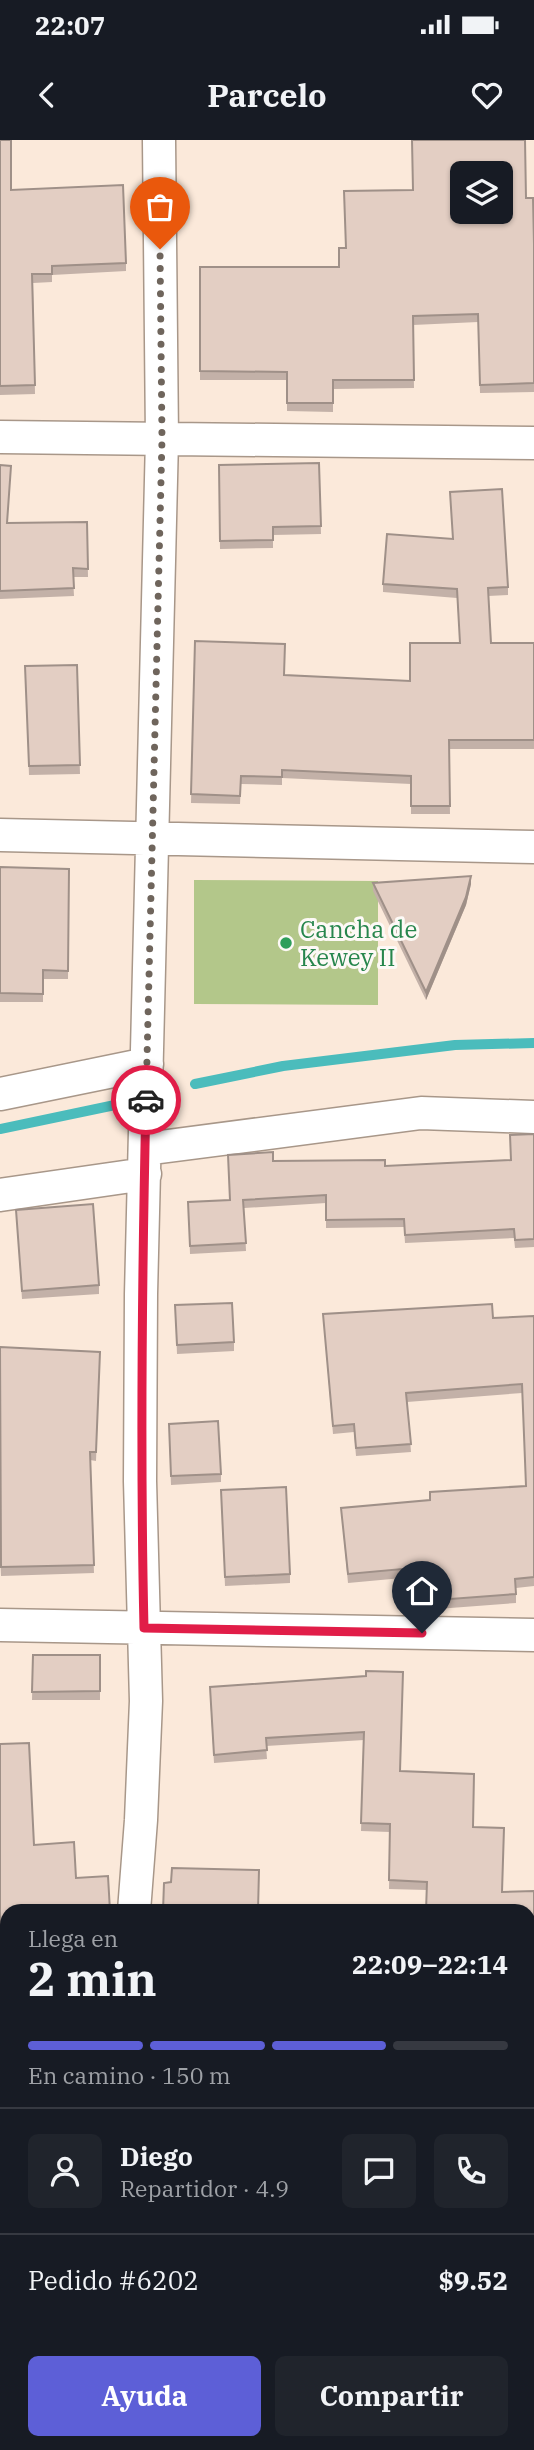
<!DOCTYPE html>
<html lang="es">
<meta charset="utf-8">
<style>
:root{--surface:#171b24;--page:#20242c;--text:#f1f3f6;--muted:#9ea1a6;--line:#363941;--accent:#5d5fd7}
body{margin:0;font-family:"IBM Plex Serif",serif;background:var(--page);color:var(--text);height:100vh;display:flex;flex-direction:column;font-size:26px;white-space:nowrap}
*{box-sizing:border-box;margin:0}
p{font-size:23px;color:var(--muted)}
.icon{flex:none;width:38px;height:38px;fill:none;stroke:currentColor;stroke-width:2;stroke-linecap:round;stroke-linejoin:round}
.map{position:relative;flex:1;overflow:hidden}
.sheet{position:absolute;left:0px;top:1764px;width:536px;height:546px;display:flex;flex-direction:column;background:var(--surface);border-radius:21px 21px 0 0;box-shadow:0 2px 5px #0004}
.sheet>*{flex:none}
.fabs{position:absolute;left:450px;top:21px;display:grid;gap:14px}
.fabs a{display:grid;place-items:center;width:63px;height:63px;border-radius:10px;background:var(--surface);box-shadow:0 2px 5px #0004;font-size:35px}
.pin{position:absolute;display:grid;place-items:center;width:60px;height:60px;color:#fff;margin:-72px -30px;border-radius:50% 50% 50% 0;rotate:-45deg;box-shadow:0 0 7px #0007}
.pin .icon{rotate:45deg}
.courier{position:absolute;display:grid;place-items:center;width:70px;height:70px;margin:-35px;border:5px solid #e11d48;border-radius:50%;background:#fff;color:#222;box-shadow:0 2px 9px #0007}
.headline em{font-style:normal;font-weight:800}
.headline div{display:flex;flex-direction:column-reverse}
.headline{display:flex;align-items:center;justify-content:space-between;height:119px;padding:0 28px}
h1{font-size:46px;font-weight:800;line-height:52px}
.bar{display:grid;grid-template-columns:repeat(4,1fr);gap:10px 7px;align-content:center;height:84px;padding:0 28px}
.bar i{height:9px;border-radius:5px;background:var(--line)}
.bar .current{background:var(--accent)}
.bar p{grid-column:span 4}
.line{display:flex;align-items:center;gap:18px;padding:0 28px;border-top:2px solid var(--line)}
.line div{flex:1}
.round{display:grid;place-items:center;flex:none;width:74px;height:74px;border-radius:10px;background:var(--page)}
.primary-button{display:flex;gap:14px;margin-top:auto;padding:14px 28px}
.primary-button a{flex:1;height:80px;border-radius:10px;background:var(--accent);color:#fff;font-size:28px;font-weight:800;line-height:80px;text-align:center}
.primary-button a+a{background:var(--page);color:var(--text)}
.status{display:flex;justify-content:space-between;align-items:center;height:49px;padding:0 35px;background:var(--surface);direction:ltr}
.status svg{height:19px;fill:currentColor}
header{display:flex;justify-content:space-between;align-items:center;height:91px;padding:0 28px;background:var(--surface);font-size:32px;font-weight:800}
.map>svg:first-child{display:block}
.pitch{fill:#b3c78a}
.lines{fill:none;stroke-linecap:round;stroke-linejoin:round}
.stream{stroke:#4bbcbc;stroke-width:10}
.street-casing{stroke:#a89789;stroke-width:35}
.street{stroke:#fff;stroke-width:32}
.wall{fill:#c3b1a8}
.shaded-wall{fill:#9f9088}
.building{fill:#e3cec3;stroke:#9f9088;stroke-width:2;fill-rule:evenodd}
.done{stroke:#6f655c;stroke-width:7;stroke-dasharray:0 12.6}
.route{stroke:#e11d48;stroke-width:9}
.leisure-dot{fill:#2e9e5b;stroke:#fdf9f6;stroke-width:2.5}
.labels{text-anchor:middle;dominant-baseline:central;stroke-width:6;stroke-linejoin:round;paint-order:stroke}
.leisure-label{font-size:24px;fill:#27864d;stroke:#fdf9f6;text-anchor:start}
</style>
<div class="status"><b>22:07</b><svg viewBox="0 0 49 12"><path d="M0 12V9h3v3zM5 12V6h3v6zM10 12V3h3v9zM15 12V0h3v12zM26 1h20v11H26zM47 4h2v5h-2z"/></svg></div>
<header><svg class="icon" aria-label="back" viewBox="0 0 24 24"><path d="M15 5l-7 7 7 7"/></svg>Parcelo<svg class="icon" aria-label="heart" viewBox="0 0 24 24"><path d="M12 20l-8-8c-3-5 5-10 8-4 3-6 11-1 8 4z"/></svg></header>
<div class="map">
<svg width="534" height="2310" viewBox="0 0 534 2310">
<rect width="100%" height="100%" fill="#fbe9da"/>
<path class="pitch" d="M194 740 378 741V865L194 864Z"/>
<g class="lines">
<path class="stream" d="M195 944 283 926 455 905 534 903
M0 989 115 965"/>
<g class="street-casing">
<path id="street" d="M0 297 534 303
M0 695 534 707
M0 954 147 924
M145 1009 421 973 534 977
M0 1055 145 1034
M0 1485 534 1495
M134 1771 141 1680 146 1561 140 1341 141 1154 162 299 159 0
M0 1899H7
M528 1905 534 1906
M528 2185H534
M0 2187H7"/>
</g>
<use href="#street" class="street"/>
</g>
<path class="wall" d="M0 0 11 50 126 123V131L52 135V142L33 143 35 254 0 255Z
M526 58 534 104V252L480 253 478 182 413 185 414 248 333 249V272L287 271V240H200V127H339L346 108Z
M319 323 321 394 273 395V408L220 409 219 325Z
M0 325 8 383 87 382 88 437H73L74 456 0 459Z
M450 352 508 447V455L488 456 491 503H534V609H449L450 674H411V644L282 638V645L241 644 240 664 191 663 195 501 284 535 410 541 460 503 457 458 383 452V444L453 399Z
M77 525 80 634 29 635 25 526Z
M0 727 69 729 68 839H43V862H0Z
M373 743 471 744 466 765 426 860 373 751Z
M534 994V1107L515 1108 514 1098 405 1103 404 1087 326 1088V1063L244 1068 246 1111 190 1114 188 1062 230 1060 273 1021 385 1026 510 1020Z
M16 1070 99 1145V1154L22 1159Z
M175 1165 234 1202V1211L177 1214Z
M323 1174 493 1178 534 1176V1446L516 1448V1463L437 1469 435 1435 348 1443 341 1368 430 1360 526 1346 522 1253 407 1262 411 1312 356 1316 354 1292 333 1294Z
M100 1212 96 1321 90 1320 94 1433 1 1436 0 1412Z
M169 1292 221 1334V1342L171 1345Z
M221 1350 290 1434V1443L225 1446Z
M33 1515H100V1560H32Z
M366 1536 400 1631 473 1687 502 1752 534 1751V1838H528V1771L427 1750 389 1749 390 1692 361 1691 364 1600 266 1606 267 1619 214 1623 210 1555Z
M0 1604 34 1705 76 1738 7 1771V1862H5L4 1853H0Z
M528 1943H534V2151H528Z
M7 2081V2127L0 2128V2082Z
M0 2199H7V2293L0 2294Z
M528 2219 532 2290H528Z
M41 2303H81L42 2307Z
M265 2303H310V2310H266Z"/>
<path class="shaded-wall" d="M471 736V744L466 765 426 860V852Z"/>
<path class="building" d="M0 0H11V50L123 45 126 123 52 126V134H32L35 245 0 246Z
M412 0H525L526 58H533L534 104V243L480 245 478 174 413 176 414 240H333V263H287V232L200 231V127H339V108H346L344 51 413 50ZM462 33H500V72H462Z
M319 323 321 386 273 387V400L220 401 219 325Z
M0 325 11 326 7 383 87 382 88 429 73 428 74 448 0 451Z
M502 349 508 447 488 448 491 503H534V600H449L450 666H411V636L282 630V637L241 636 240 656 191 654 195 501 285 504 284 535 410 541V503H460L457 449 383 444 387 394 453 399 450 352Z
M77 525 80 625 29 626 25 526Z
M0 727 69 729 68 831 43 830V854L0 853Z
M471 736 466 757 426 852 373 743Z
M534 994V1099L515 1100 514 1089 405 1095 404 1079 326 1080V1055L243 1060 246 1103 190 1106 188 1062 230 1060 228 1015 273 1012V1021L385 1020V1026L511 1020 510 995Z
M93 1064 99 1145 22 1151 16 1070Z
M232 1163 234 1202 177 1205 175 1165Z
M492 1164 493 1178 534 1176V1437L515 1439 516 1454 437 1460 435 1426 348 1434 341 1368 430 1360V1352L526 1346 522 1244 406 1253 411 1304 356 1308 354 1284 333 1286 323 1174Z
M0 1207 100 1212 96 1312H90L94 1425 1 1427Z
M218 1281 221 1334 171 1336 169 1284Z
M286 1347 290 1434 225 1437 221 1350Z
M33 1515H100V1551L32 1552Z
M366 1531 403 1532 400 1631 474 1634 473 1687 504 1688 502 1752 534 1751V1830H528V1771H426L427 1742 389 1740 390 1684 361 1683 364 1592 266 1598 267 1610 214 1615 210 1547 366 1536Z
M29 1603 34 1705 74 1702 76 1738 108 1736 110 1771H7V1849H5L4 1840H0V1604Z
M172 1728 259 1730 258 1771H163L164 1743 171 1742Z
M316 1770 354 1771H316Z
M528 1943H534V2141L528 2142Z
M7 2081V2119H0V2082Z
M0 2199H7V2285H0Z
M534 2218V2310H533L532 2281H528V2219Z
M91 2303H201V2310H91Z
M266 2303H306L307 2310H266Z
M418 2303H458V2310H419Z"/>
<g class="lines">
<path class="done" d="M146 960 162 299 160 109"/>
<path class="route" d="M146 960C142 1136 140 1312 144 1488L422 1493"/>
</g>
<circle class="leisure-dot" cx="286" cy="803" r="7"/>
<g class="labels">
<g class="leisure-label">
<text x="300" y="789">Cancha de<tspan x="300" dy="28">Kewey II</tspan></text>
</g>
</g>
</svg>
<div class="fabs">
<a><svg class="icon" aria-label="layers" viewBox="0 0 24 24"><path d="M12 4l9 5-9 5-9-5zM3 14l9 5 9-5"/></svg></a>
</div>
<div class="pin" style="left:160px;top:109px;background:#ea580c"><svg class="icon" aria-label="bag" viewBox="0 0 24 24"><path d="M5 8h14l-1 12H6zM9 8a3 3 0 0 1 6 0"/></svg></div>
<div class="pin" style="left:422px;top:1493px;background:#1f2937"><svg class="icon" aria-label="home" viewBox="0 0 24 24"><path d="M3 11l9-7 9 7M6 9v11h12V9"/></svg></div>
<div class="courier" style="left:146px;top:960px"><svg class="icon" aria-label="car" viewBox="0 0 24 24"><path d="M5 17H2v-5l4-1 3-4h7l3 4 3 1v5h-3M9 17h6M6 11h13"/><circle cx="7" cy="17" r="2"/><circle cx="17" cy="17" r="2"/></svg></div>
<section class="sheet">
<div class="headline"><div><h1>2 min</h1><p>Llega en</p></div><em>22:09–22:14</em></div>
<div class="bar"><i class="current"></i><i class="current"></i><i class="current"></i><i></i><p>En camino · 150 m</p></div>
<div class="line" style="height:126px"><a class="round"><svg class="icon" aria-label="person" viewBox="0 0 24 24"><circle cx="12" cy="8" r="4"/><path d="M4 21q1-7 8-7t8 7"/></svg></a><div><b>Diego</b><p>Repartidor · 4.9</p></div><a class="round"><svg class="icon" aria-label="chat" viewBox="0 0 24 24"><path d="M4 5h16v11H9l-5 4z"/></svg></a><a class="round"><svg class="icon" aria-label="phone" viewBox="0 0 24 24"><path d="M5 4h4l2 5-3 2q2 4 5 5l2-3 5 2v4C11 20 4 13 5 4z"/></svg></a></div>
<div class="line" style="height:91px"><div>Pedido #6202</div><b>$9.52</b></div>
<div class="primary-button"><a>Ayuda</a><a>Compartir</a></div>
</section>
</div>
